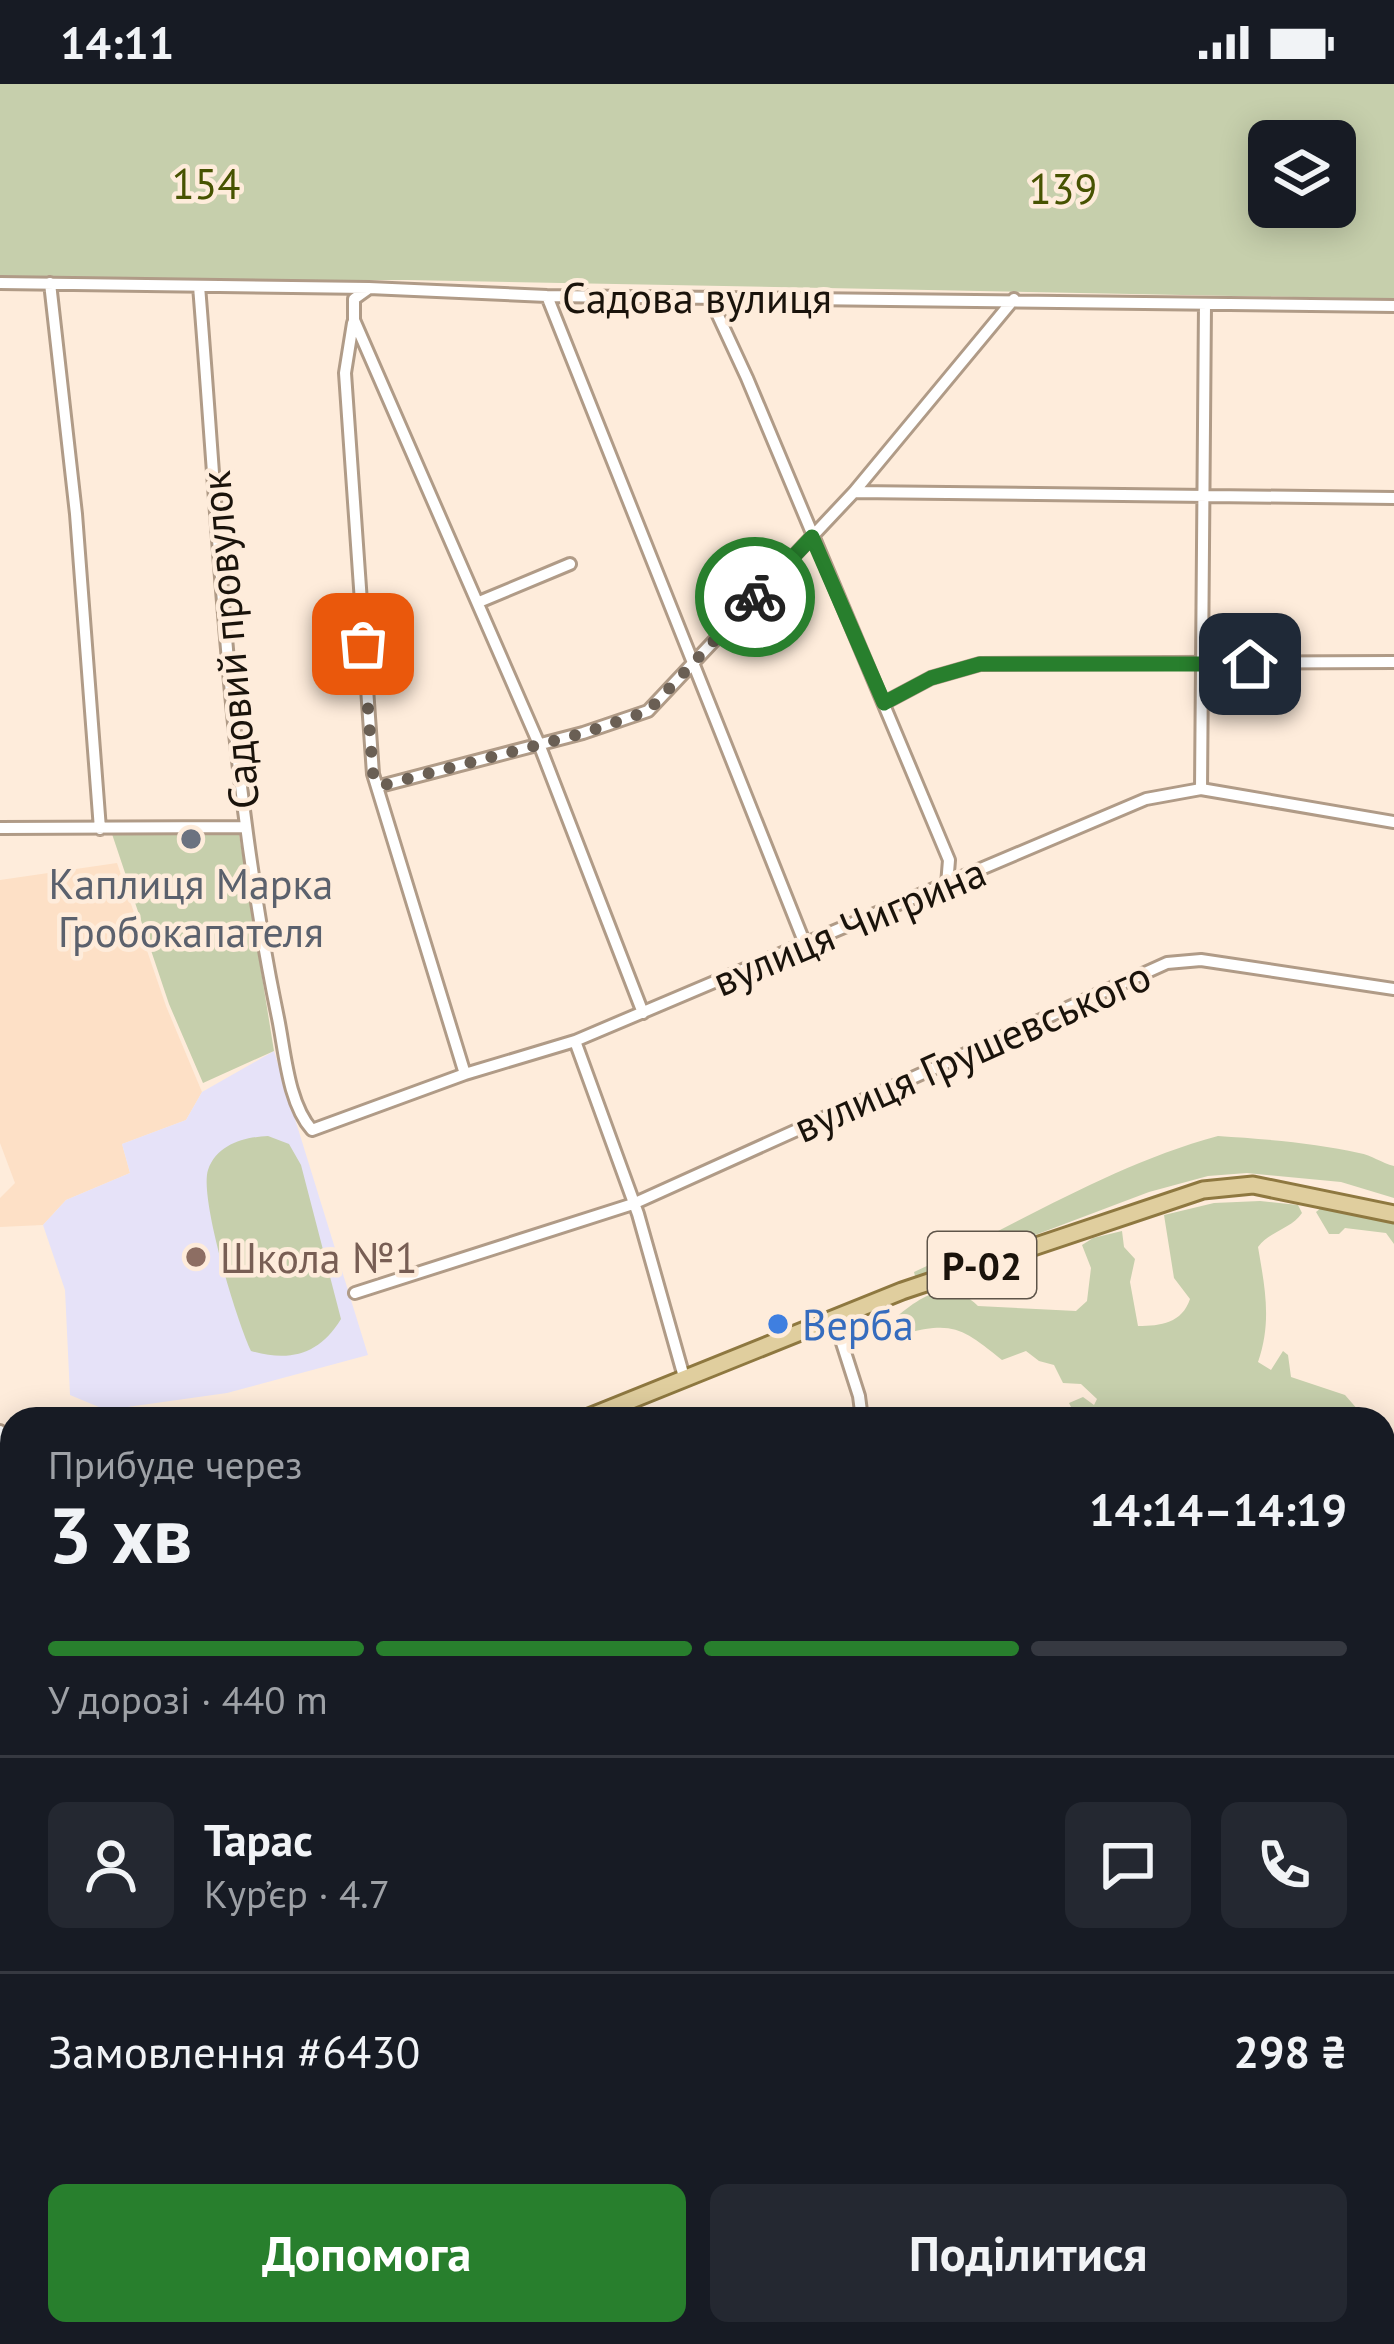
<!DOCTYPE html>
<html lang="uk">
<meta charset="utf-8">
<style>
:root{--surface:#171b24;--page:#242831;--text:#f1f3f6;--muted:#9ea1a6;--line:#363941;--accent:#287f2d}
body{margin:0;font-family:"PT Sans",sans-serif;background:var(--page);color:var(--text);height:100vh;display:flex;flex-direction:column;font-size:45px;white-space:nowrap}
*{box-sizing:border-box;margin:0}
p{font-size:39px;color:var(--muted)}
.icon{flex:none;width:66px;height:66px;fill:none;stroke:currentColor;stroke-width:2;stroke-linecap:round;stroke-linejoin:round}
.map{position:relative;flex:1;overflow:hidden}
.panel{position:absolute;left:0px;top:1323px;width:1395px;height:939px;display:flex;flex-direction:column;background:var(--surface);border-radius:36px 36px 0 0;box-shadow:0 6px 30px #0003}
.panel>*{flex:none}
.fabs{position:absolute;left:1248px;top:36px;display:grid;gap:24px}
.fabs a{display:grid;place-items:center;width:108px;height:108px;border-radius:18px;background:var(--surface);box-shadow:0 6px 30px #0003;font-size:60px}
.pin{position:absolute;display:grid;place-items:center;width:102px;height:102px;color:#fff;margin:-51px;border-radius:24px;box-shadow:0 6px 18px #0006}
.courier{position:absolute;display:grid;place-items:center;width:120px;height:120px;margin:-60px;border:9px solid #287f2d;border-radius:50%;background:#fff;color:#222;box-shadow:0 3px 15px #0007}
.overview em{font-style:normal;font-weight:800}
.overview div{display:flex;flex-direction:column-reverse}
.overview{display:flex;align-items:center;justify-content:space-between;height:204px;padding:0 48px}
h1{font-size:78px;font-weight:800;line-height:90px}
.bar{display:grid;grid-template-columns:repeat(4,1fr);gap:18px 12px;align-content:center;height:144px;padding:0 48px}
.bar i{height:15px;border-radius:9px;background:var(--line)}
.bar .current{background:var(--accent)}
.bar p{grid-column:span 4}
.line{display:flex;align-items:center;gap:30px;padding:0 48px;border-top:3px solid var(--line)}
.line div{flex:1}
.round{display:grid;place-items:center;flex:none;width:126px;height:126px;border-radius:18px;background:var(--page)}
.cta{display:flex;gap:24px;margin-top:auto;padding:24px 48px}
.cta a{flex:1;height:138px;border-radius:18px;background:var(--accent);color:#fff;font-size:48px;font-weight:800;line-height:138px;text-align:center}
.cta a+a{background:var(--page);color:var(--text)}
.status{display:flex;justify-content:space-between;align-items:center;height:84px;padding:0 60px;background:var(--surface);direction:ltr}
.status svg{height:33px;fill:currentColor}
.map>svg:first-child{display:block}
.built{fill:#fde0c6}
.education{fill:#e6e2f8}
.green{fill:#c6cfac;fill-rule:evenodd}
.water{fill:#98bce3}
.lines{fill:none;stroke-linecap:round;stroke-linejoin:round}
.stream{stroke:#98bce3;stroke-width:3}
.minor-casing{stroke:#b09b87;stroke-width:16}
.primary-casing{stroke:#8e7840;stroke-width:21}
.minor{stroke:#fff;stroke-width:10}
.primary{stroke:#e0ce9e;stroke-width:15}
.done{stroke:#6a5f54;stroke-width:12;stroke-dasharray:0 21.6}
.route{stroke:#287f2d;stroke-width:15}
.worship-dot{fill:#6b7280;stroke:#feecdb;stroke-width:4.5}
.education-dot{fill:#8d6e63;stroke:#feecdb;stroke-width:4.5}
.shop-dot{fill:#3f7fe0;stroke:#feecdb;stroke-width:4.5}
.labels{text-anchor:middle;dominant-baseline:central;stroke-width:9;stroke-linejoin:round;paint-order:stroke}
.shield{fill:#feecdb;stroke:#5e5449;stroke-width:3}
.shield-label{font-size:39px;font-weight:bold;fill:#1a130b}
.park-label{font-size:42px;fill:#475301;stroke:#feecdb}
.street-label{font-size:42px;fill:#1a130b;stroke:#feecdb}
.worship-label{font-size:42px;fill:#5b616d;stroke:#feecdb}
.education-label{font-size:42px;fill:#785e54;stroke:#feecdb;text-anchor:start}
.shop-label{font-size:42px;fill:#366cbe;stroke:#feecdb;text-anchor:start}
</style>
<div class="status"><b>14:11</b><svg viewBox="0 0 49 12"><path d="M0 12V9h3v3zM5 12V6h3v6zM10 12V3h3v9zM15 12V0h3v12zM26 1h20v11H26zM47 4h2v5h-2z"/></svg></div>
<div class="map">
<svg width="1394" height="2260" viewBox="0 0 1394 2260">
<rect width="100%" height="100%" fill="#feecdb"/>
<path class="built" d="M117 779 166 922 202 1008 186 1036 122 1060 130 1089 66 1116 43 1141 0 1143V1114L15 1099 0 1059V796Z"/>
<path class="education" d="M274 967 368 1271 227 1309 106 1326 70 1311 65 1206 43 1141 66 1116 130 1089 122 1060 186 1036 202 1008Z"/>
<path class="green" d="M0 0H1394V215L407 196 0 198ZM1269 57H1335V123H1269Z
M111 747 239 750 274 967 203 999 169 920Z
M268 1052 289 1060 301 1081 341 1235C319 1271 290 1278 251 1267 237 1238 199 1114 208 1086 217 1060 245 1053 268 1052Z
M1218 1052C1264 1055 1316 1059 1359 1069 1372 1071 1381 1079 1394 1082V1114L1341 1098 1247 1089 1208 1092 1149 1108 916 1196 914 1188C1016 1142 1110 1081 1218 1052Z
M1260 1117 1298 1121 1302 1129C1291 1145 1270 1147 1258 1163 1265 1204 1272 1238 1258 1278L1271 1286 1283 1267 1288 1271 1291 1293 1345 1311 1366 1335H1072L1075 1331 1069 1319 1083 1313 1094 1321 1097 1315 1081 1300 1063 1299 1054 1281 1039 1277 1026 1267 1002 1276C964 1246 955 1237 907 1249L893 1236C921 1212 948 1193 978 1222L1076 1227 1087 1217 1091 1184 1082 1161 1093 1154 1122 1147 1124 1163 1135 1175 1130 1198 1138 1242C1161 1242 1182 1239 1190 1215L1174 1194 1164 1131 1214 1119Z
M1321 1124 1394 1140V1160L1386 1149 1345 1144 1339 1150H1329L1316 1128Z
M1383 1361 1394 1379V1796L1383 1870Z
M1383 1986 1394 2002V2237L1383 2238Z
M0 2030 8 2070 12 2071V2250H154L152 2260H0Z
M178 2250H278L281 2260H179Z
M290 2250H345L354 2260H293Z
M686 2250H855L843 2260H688Z"/>
<path class="water" d="M1394 2237V2260H1288L1319 2250H1383V2238Z
M964 2250H1027L1037 2260H929Z"/>
<g class="lines">
<path class="stream" d="M791 2254 792 2260
M107 2260 111 2250"/>
<g class="minor-casing">
<path id="minor" d="M0 199 369 204 547 212 1394 222
M50 199 76 430 100 745
M199 202C219 446 228 694 278 934 285 968 288 1019 312 1046L465 990 575 957 1146 715 1201 705 1394 738
M368 205 354 215V236L539 660 643 929
M547 212 805 860
M709 212 747 294 949 776 947 801
M353 239 345 289 373 690 465 990
M854 408 1394 414
M479 518 570 480
M884 619 931 594 980 580 1394 578
M380 702 583 649 648 627 854 408 1014 215
M1201 705 1205 220
M0 744 244 743
M575 957 638 1130 684 1293
M355 1209 633 1120 1167 879 1201 876 1394 905
M834 1234 859 1312 862 1335
M0 1347 9 1403
M0 1705 12 1712
M1383 1936H1394
M157 2260 158 2250
M395 2260V2250"/>
</g>
<g class="primary-casing">
<path id="primary" d="M584 1335 902 1207 1203 1106 1253 1101 1394 1130
M0 1403H12"/>
</g>
<use href="#minor" class="minor"/>
<use href="#primary" class="primary"/>
</g>
<g class="lines">
<path class="done" d="M363 560 373 689 380 702 584 649 648 627 755 513"/>
<path class="route" d="M755 513 812 453 884 619 931 594 980 580H1250"/>
</g>
<circle class="worship-dot" cx="191" cy="755" r="12"/>
<circle class="education-dot" cx="196" cy="1173" r="12"/>
<circle class="shop-dot" cx="778" cy="1240" r="12"/>
<g class="labels">
<rect class="shield" x="928" y="1148" width="108" height="66" rx="9"/>
<g class="shield-label">
<text x="982" y="1181">Р-02</text>
</g>
<g class="park-label">
<text x="206" y="99">154</text>
<text x="1063" y="104">139</text>
</g>
<g class="street-label">
<text x="697" y="213">Садова вулиця</text>
<text transform="translate(229 556) rotate(-95)">Садовий провулок</text>
<text transform="translate(849 842) rotate(-23)">вулиця Чигрина</text>
<text transform="translate(972 967) rotate(-24)">вулиця Грушевського</text>
</g>
<g class="worship-label">
<text x="191" y="799">Каплиця Марка<tspan x="191" dy="48">Гробокапателя</tspan></text>
</g>
<g class="education-label">
<text x="220" y="1173">Школа №1</text>
</g>
<g class="shop-label">
<text x="802" y="1240">Верба</text>
</g>
</g>
</svg>
<div class="fabs">
<a><svg class="icon" aria-label="layers" viewBox="0 0 24 24"><path d="M12 4l9 5-9 5-9-5zM3 14l9 5 9-5"/></svg></a>
</div>
<div class="pin" style="left:363px;top:560px;background:#ea580c"><svg class="icon" aria-label="bag" viewBox="0 0 24 24"><path d="M5 8h14l-1 12H6zM9 8a3 3 0 0 1 6 0"/></svg></div>
<div class="pin" style="left:1250px;top:580px;background:#1f2937"><svg class="icon" aria-label="home" viewBox="0 0 24 24"><path d="M3 11l9-7 9 7M6 9v11h12V9"/></svg></div>
<div class="courier" style="left:755px;top:513px"><svg class="icon" aria-label="bike" viewBox="0 0 24 24"><circle cx="6" cy="16" r="4"/><circle cx="18" cy="16" r="4"/><path d="M6 16l4-8h5l3 8M10 8l3 8H6M13 5h3"/></svg></div>
<section class="panel">
<div class="overview"><div><h1>3 хв</h1><p>Прибуде через</p></div><em>14:14–14:19</em></div>
<div class="bar"><i class="current"></i><i class="current"></i><i class="current"></i><i></i><p>У дорозі · 440 m</p></div>
<div class="line" style="height:216px"><a class="round"><svg class="icon" aria-label="person" viewBox="0 0 24 24"><circle cx="12" cy="8" r="4"/><path d="M4 21q1-7 8-7t8 7"/></svg></a><div><b>Тарас</b><p>Кур’єр · 4.7</p></div><a class="round"><svg class="icon" aria-label="chat" viewBox="0 0 24 24"><path d="M4 5h16v11H9l-5 4z"/></svg></a><a class="round"><svg class="icon" aria-label="phone" viewBox="0 0 24 24"><path d="M5 4h4l2 5-3 2q2 4 5 5l2-3 5 2v4C11 20 4 13 5 4z"/></svg></a></div>
<div class="line" style="height:156px"><div>Замовлення #6430</div><b>298 ₴</b></div>
<div class="cta"><a>Допомога</a><a>Поділитися</a></div>
</section>
</div>
